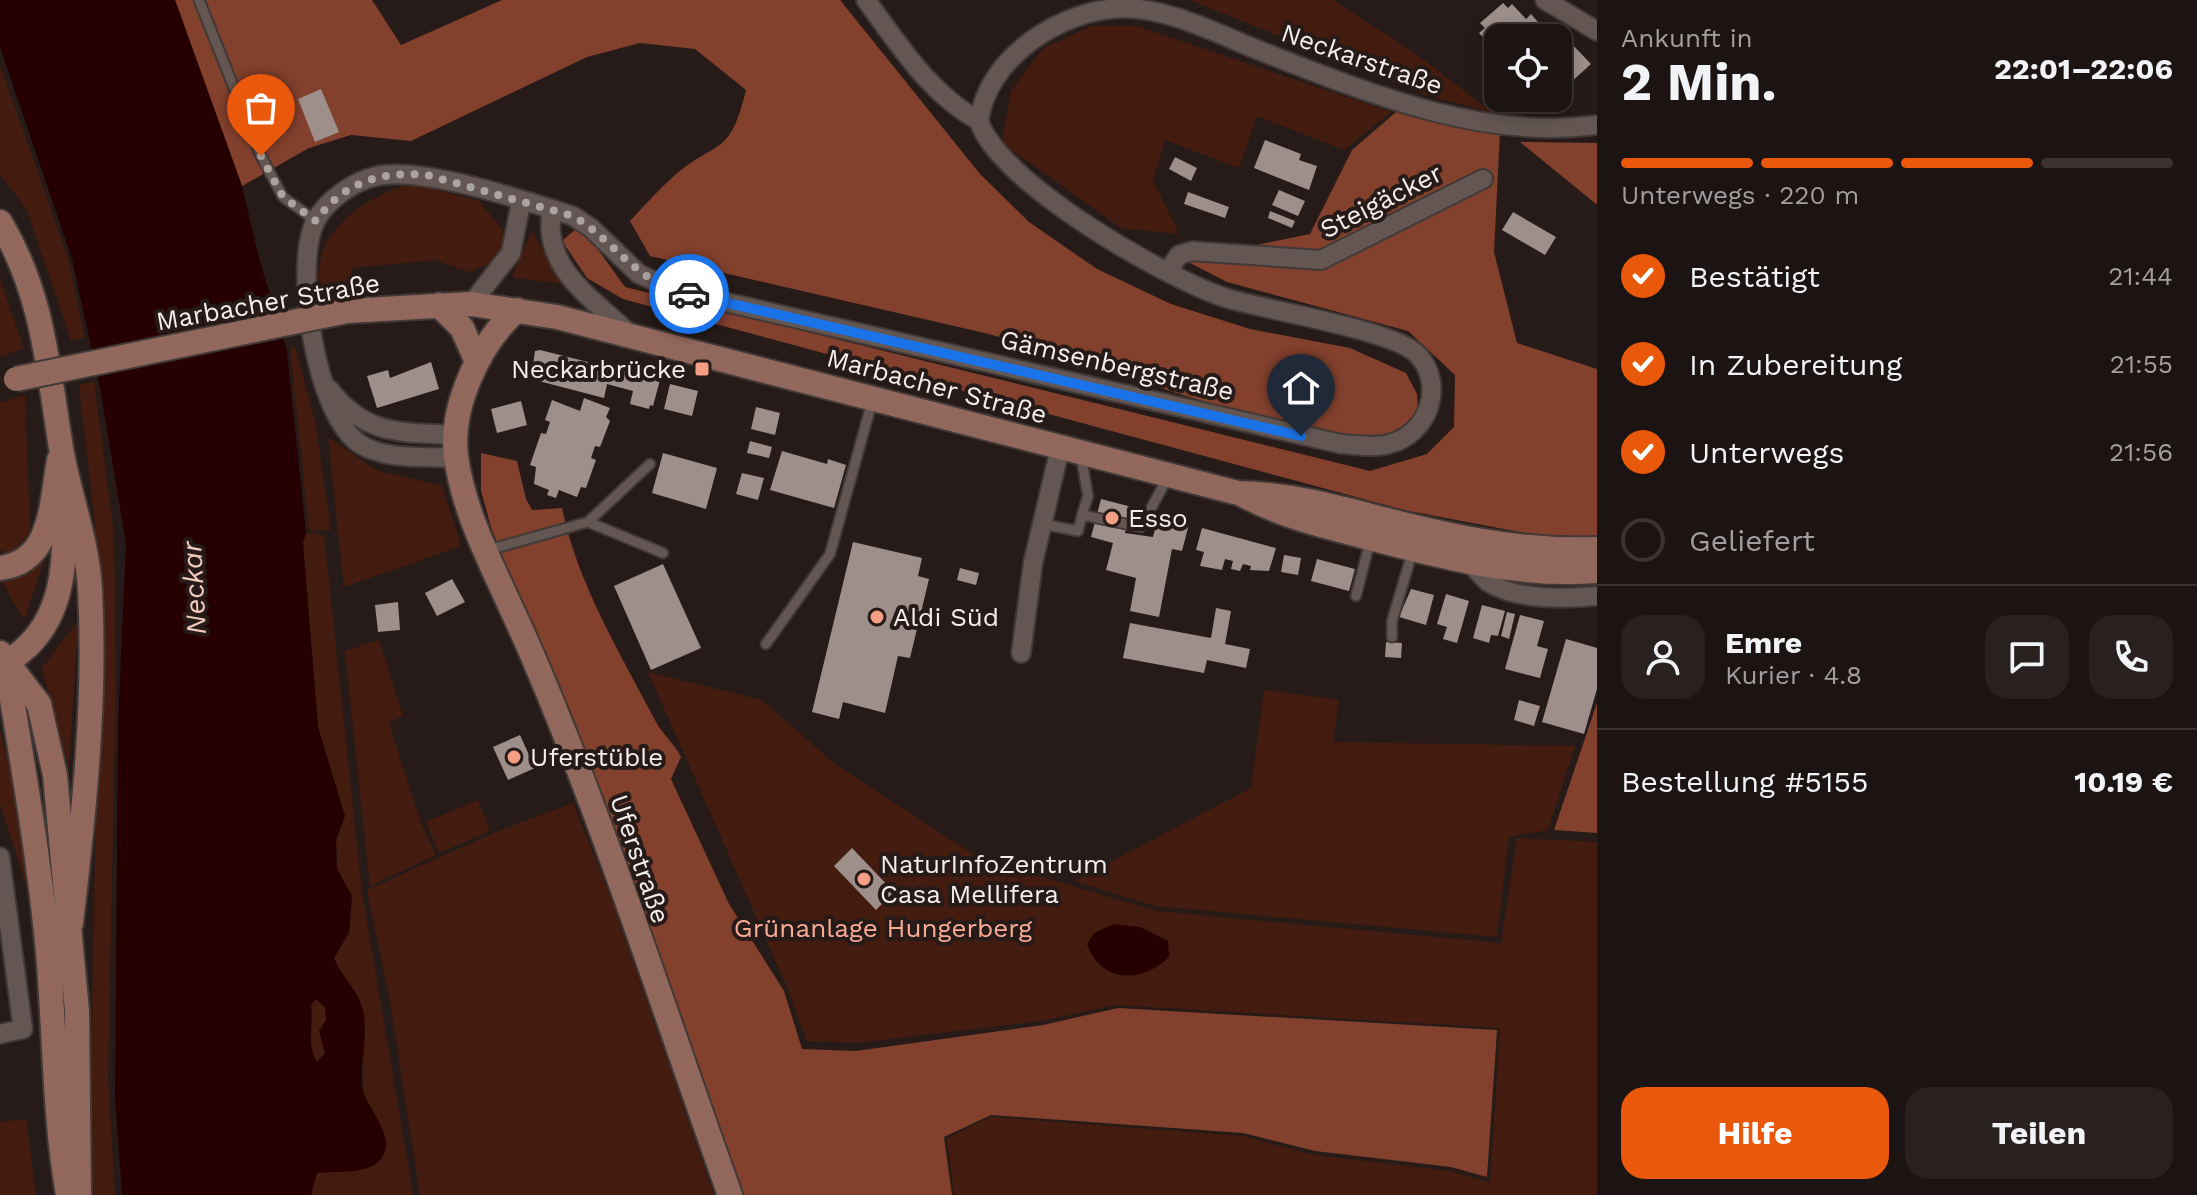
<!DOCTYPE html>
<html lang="de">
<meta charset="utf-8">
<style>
:root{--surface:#1c1412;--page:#292120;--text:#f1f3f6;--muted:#a09e9f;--line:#3a3332;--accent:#ea580c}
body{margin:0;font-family:"Work Sans",sans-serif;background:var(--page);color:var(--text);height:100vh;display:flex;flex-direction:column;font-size:30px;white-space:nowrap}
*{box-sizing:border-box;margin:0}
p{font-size:26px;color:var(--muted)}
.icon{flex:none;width:44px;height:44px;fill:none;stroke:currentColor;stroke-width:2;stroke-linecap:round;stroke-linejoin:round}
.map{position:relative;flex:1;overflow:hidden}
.details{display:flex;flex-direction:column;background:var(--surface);width:600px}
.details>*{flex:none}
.tools{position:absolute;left:1484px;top:24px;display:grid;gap:16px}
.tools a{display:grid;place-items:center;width:88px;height:88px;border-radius:16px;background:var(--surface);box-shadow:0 4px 20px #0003,0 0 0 2px var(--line);font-size:40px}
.pin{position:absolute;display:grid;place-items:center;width:68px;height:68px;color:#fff;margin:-82px -34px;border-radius:50% 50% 50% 0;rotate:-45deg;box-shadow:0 0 8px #0007}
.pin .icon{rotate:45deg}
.courier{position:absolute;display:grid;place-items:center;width:80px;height:80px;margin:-40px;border:6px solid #1a73e8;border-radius:50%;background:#fff;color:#222;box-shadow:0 2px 10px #0007}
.headline em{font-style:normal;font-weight:700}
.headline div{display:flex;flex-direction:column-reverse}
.headline{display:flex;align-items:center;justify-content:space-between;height:136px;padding:0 24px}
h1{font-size:52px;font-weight:700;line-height:60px}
.bar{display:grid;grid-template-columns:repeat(4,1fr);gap:12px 8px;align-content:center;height:96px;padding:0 24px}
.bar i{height:10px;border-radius:6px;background:var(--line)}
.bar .selected{background:var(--accent)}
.bar p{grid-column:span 4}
.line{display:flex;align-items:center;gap:20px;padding:0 24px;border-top:2px solid var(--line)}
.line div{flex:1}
.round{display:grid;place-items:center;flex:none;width:84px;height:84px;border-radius:24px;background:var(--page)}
ol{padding:0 24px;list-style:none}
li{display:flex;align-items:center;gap:24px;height:88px}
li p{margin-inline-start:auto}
li .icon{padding:8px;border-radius:50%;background:var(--accent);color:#fff;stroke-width:4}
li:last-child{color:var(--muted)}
li i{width:44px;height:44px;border:4px solid var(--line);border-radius:50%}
.action{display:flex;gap:16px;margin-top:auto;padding:16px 24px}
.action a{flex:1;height:92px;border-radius:24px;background:var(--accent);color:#fff;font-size:32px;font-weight:700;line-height:92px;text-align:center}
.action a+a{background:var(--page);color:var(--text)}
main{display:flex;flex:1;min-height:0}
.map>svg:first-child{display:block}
.green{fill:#441b0f}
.forest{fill:#82402d}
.water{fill:#260000;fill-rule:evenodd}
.building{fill:#9e8f8b}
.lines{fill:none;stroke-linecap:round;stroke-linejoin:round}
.lane-casing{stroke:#413937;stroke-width:13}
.street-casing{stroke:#413937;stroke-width:22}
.secondary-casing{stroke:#413937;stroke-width:28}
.lane{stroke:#645753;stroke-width:9}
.street{stroke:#645753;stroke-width:18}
.secondary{stroke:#92685c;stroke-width:24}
.secondary-bridge-casing{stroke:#413937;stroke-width:28;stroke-linecap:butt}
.secondary-bridge{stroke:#92685c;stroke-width:24}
.done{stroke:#ada4a2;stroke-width:8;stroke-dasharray:0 14.4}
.route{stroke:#1a73e8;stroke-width:10}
.poi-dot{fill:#f49e86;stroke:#261b18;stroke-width:3}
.labels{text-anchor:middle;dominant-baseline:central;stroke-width:8;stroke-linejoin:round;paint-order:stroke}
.street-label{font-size:26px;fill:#f6eeec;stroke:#261b18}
.poi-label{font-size:26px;fill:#f6eeec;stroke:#261b18;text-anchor:start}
.park-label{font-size:26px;fill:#fbab94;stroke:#261b18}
.water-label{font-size:28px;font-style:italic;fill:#f4cabe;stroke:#261b18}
</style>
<main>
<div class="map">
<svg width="1597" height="1195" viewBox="0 0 1597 1195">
<rect width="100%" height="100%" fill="#261b18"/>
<path class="green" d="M1190 0H1333L1412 51 1493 113 1419 93Z
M1092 26H1137L1391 112 1344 150 1257 116 1239 168 1165 140 1153 180 1179 234 1121 228 1002 143 1011 91 1043 48Z
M0 65 68 258 85 338 71 340 27 210 0 174Z
M412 183 479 201 503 230 504 244 492 263 469 272 435 260 352 268 353 288 316 291C318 278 319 260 324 248 341 213 376 194 412 183Z
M532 231 562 284 512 277Z
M0 280 24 348 2 356H0Z
M295 347 315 421 331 530 309 531 290 349Z
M94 381 114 534 116 681 108 1078 115 1195H89L98 679 95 524 79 385Z
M25 395 30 532 11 554 0 550V403Z
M328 437 376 470 442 486 461 546 344 587Z
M306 533 324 535 362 892 413 1195H311L317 1173 362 1169 385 1135 363 1093 364 1020 359 999 341 975 334 958 349 933 352 896 337 869 336 840 345 816 318 728 303 543Z
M44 560 24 620 0 578 20 577Z
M78 621 69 767 42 668Z
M379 640 403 716 389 723 421 823 436 855 370 886 345 651Z
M648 672 762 700 835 764 979 858 1156 911 1501 943 1517 838 1597 842V1195H954L947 1138 990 1117 1243 1136 1315 1155 1450 1171 1490 1183 1500 1028 1115 1005 1042 1021 857 1043 807 1041 788 989Z
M1264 690 1339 700 1333 742 1575 746 1548 830 1509 837 1497 937 1155 906 1074 881 1251 788Z
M0 730 22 815 29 894 0 803Z
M478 800 490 831 439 853 426 822Z
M573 803 611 898 714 1195H420L390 1001 367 890 498 831Z
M315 999 325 1007 327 1020 321 1028 325 1053 316 1062C308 1049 306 1009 315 999Z
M26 1119 36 1195H0V1122Z"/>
<path class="forest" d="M175 0H372L401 45 502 0H840L980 174 1029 222 1097 269 1171 304 1250 329 1350 348 1406 373 1417 394 1419 420 1386 444 1320 438 989 334 650 256 630 221C644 206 658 190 674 176 718 138 729 159 746 90L695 49 640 43 587 57 411 141 351 135 309 148 242 186Z
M1396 112 1500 132 1494 252 1517 343 1597 369V541L1582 544 1404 510 623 299 587 278 562 241 577 228 597 248 625 287 1370 471 1427 454 1454 427 1455 375 1408 331 1227 282 1190 263 1199 257 1310 234 1352 150Z
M1520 142 1597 143V204H1596Z
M481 453 517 461 526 499 532 510 562 508C577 583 621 655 656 722 663 735 674 743 681 757L671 779 729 904 784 991 802 1049 856 1051 1043 1025 1118 1008 1497 1030 1487 1177 1451 1167 1315 1151 1243 1133 991 1115 944 1137 952 1195H741L491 527 481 491Z
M1597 703V833L1554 830Z"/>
<path class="water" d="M0 0H175L242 186 259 258 287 351 306 533 303 543 318 727 345 816 336 840 337 869 352 896 349 933 334 958C340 973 352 985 359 999 373 1028 357 1062 363 1091 367 1108 402 1142 377 1163 363 1174 334 1171 317 1173L311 1195H122L115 1098 118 723 126 544 100 388 72 259 0 47ZM316 999 325 1007 326 1020 319 1031 325 1053 317 1062C306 1045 314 1023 311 1005Z
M1114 924 1140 927 1168 941 1169 957C1143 983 1101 984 1087 944L1094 933Z"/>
<path class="building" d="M1503 3 1508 8 1512 4 1526 19 1531 14 1549 35 1545 38H1498L1493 48 1479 33 1485 28 1480 23Z
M1568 40 1591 64 1558 94V49Z
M321 89 339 132 315 142 298 99Z
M1265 140 1301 154 1299 160 1317 166 1309 190 1254 168Z
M1175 157 1197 168 1191 181 1169 169Z
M1279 190 1305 201 1298 216 1272 205Z
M1188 192 1229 207 1225 218 1184 204Z
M1270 211 1295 221 1292 228 1268 218Z
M1513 212 1556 237 1545 255 1502 230Z
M540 350 660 380 653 406 650 405 649 409 630 404 633 391 607 384 604 398 531 379 535 351Z
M431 362 439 389 377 408 367 376 388 370 390 378Z
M670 384 698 391 692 416 664 409Z
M584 398 610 408 606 417 610 421 600 447 595 446 591 458 596 460 586 488 581 487 577 497 559 490 556 498 547 495 549 490 534 484 536 467 530 465 541 433 546 434 550 422 545 420 552 400 580 411Z
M521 401 527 425 497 433 491 409Z
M756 407 780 413 775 435 751 429Z
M750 441 772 447 769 458 747 453Z
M782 451 827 464 828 459 846 465 834 508 770 490Z
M663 453 717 468 706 509 652 493Z
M742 473 764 478 758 500 736 494Z
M1101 499 1132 507 1125 533 1153 537 1158 516 1189 524 1182 551 1172 549 1159 617 1130 611 1136 578 1106 570 1113 543 1091 537Z
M1202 528 1276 548 1269 571 1250 570 1251 566 1243 564 1240 571 1231 569 1233 561 1225 559 1222 570 1200 566 1204 552 1196 550Z
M853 542 922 558 918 576 929 579 910 658 898 656 885 713 843 702 839 719 812 712Z
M1284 555 1301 558 1298 575 1281 572Z
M1317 559 1355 569 1349 591 1311 581Z
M663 564 701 648 651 670 614 586Z
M960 568 979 573 976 585 957 580Z
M452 579 465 602 437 616 425 593Z
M1411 589 1434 595 1426 625 1399 617Z
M1446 594 1469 601 1457 643 1443 639 1447 627 1437 624Z
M398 602 400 630 378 632 375 605Z
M1482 605 1505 611 1498 636 1491 635 1489 643 1473 638Z
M1216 608 1231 611 1225 644 1250 649 1246 668 1207 660 1204 673 1123 658 1130 623 1211 638Z
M1507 612 1515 614 1509 639 1501 636Z
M1520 615 1544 621 1537 646 1548 649 1540 678 1505 669Z
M1566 639 1597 648V689L1584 734 1542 722Z
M1386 642 1402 643 1401 658 1385 657Z
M1519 700 1540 706 1534 726 1514 720Z
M520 735 535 768 508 780 493 747Z
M852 848 894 892 876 910 834 866Z"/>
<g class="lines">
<g class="lane-casing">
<path id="lane" d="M199 0 261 156 283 197 316 221
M1081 456 1088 496 1082 515
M588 522 663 553
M1042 524 1078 531 1082 515 1141 527 1169 475
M488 550 588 522 650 464
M1356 596 1370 541
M1392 637V621L1413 550
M766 644 830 554 872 402"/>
</g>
<g class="street-casing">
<path id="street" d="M1545 0 1597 31
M979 121C987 57 1063 8 1125 8 1170 9 1216 33 1258 50 1363 91 1481 141 1597 125
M552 209C541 268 592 298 630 334
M1167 272 1179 255 1192 251 1321 260 1483 179
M471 304 511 253 521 202
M330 390C366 436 401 432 455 435
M456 458C427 456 387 461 360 444 316 416 293 268 315 222 326 200 354 181 377 176 421 166 527 201 573 216L591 228 639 274 677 291 1341 444C1356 445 1374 448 1389 444 1429 434 1446 384 1417 354 1393 330 1265 310 1226 298 1165 278 998 182 979 121 928 92 900 46 866 0
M1470 563C1476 569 1482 577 1488 582 1516 600 1565 599 1597 596
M1021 653 1033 563 1060 448
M0 857 23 1029 0 1034"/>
</g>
<g class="secondary-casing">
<path id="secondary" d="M0 222C43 293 48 368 61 448 69 495 88 543 90 590 96 701 84 813 71 923
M439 305 462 328 477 362
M517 310C480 342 450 406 456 456 463 510 490 561 512 610 530 648 546 687 562 727 623 881 674 1039 730 1195
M347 311 471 304 557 317 1238 493C1306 494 1371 518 1437 532 1489 544 1544 551 1597 549
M1243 495C1282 516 1323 526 1366 537 1442 557 1517 577 1597 571
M0 568C53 562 51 502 59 460
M0 653 39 704 55 775 77 1011 79 1195
M6 664C22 760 39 856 48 953 55 1033 54 1115 68 1195
M0 665C9 663 14 657 21 652 62 619 66 565 64 516"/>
</g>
<use href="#lane" class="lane"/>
<use href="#street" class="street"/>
<use href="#secondary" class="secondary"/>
<g class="secondary-bridge-casing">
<path id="secondary-bridge" d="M16 379 347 311"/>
</g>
<use href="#secondary-bridge" class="secondary-bridge"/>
</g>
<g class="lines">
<path class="done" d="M261 156 283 197 316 221C343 182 381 171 427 175L573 216C617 242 634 282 689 294"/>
<path class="route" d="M689 294 1301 436"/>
</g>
<g class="poi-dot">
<rect x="694" y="361" width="16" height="16" rx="4"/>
<circle cx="1112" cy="518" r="8"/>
<circle cx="877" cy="617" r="8"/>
<circle cx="514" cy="757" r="8"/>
<circle cx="864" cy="879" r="8"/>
</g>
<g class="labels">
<g class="street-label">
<text transform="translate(1362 59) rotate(19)">Neckarstraße</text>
<text transform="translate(1381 201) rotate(-27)">Steigäcker</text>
<text transform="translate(268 302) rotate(-10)">Marbacher Straße</text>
<text transform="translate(1117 365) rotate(13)">Gämsenbergstraße</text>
<text transform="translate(937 386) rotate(15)">Marbacher Straße</text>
<text transform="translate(640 859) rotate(71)">Uferstraße</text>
</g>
<g class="poi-label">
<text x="686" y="369" text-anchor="end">Neckarbrücke</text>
<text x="1128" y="518">Esso</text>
<text x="893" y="617">Aldi Süd</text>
<text x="530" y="757">Uferstüble</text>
<text x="880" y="864">NaturInfoZentrum<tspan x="880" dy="30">Casa Mellifera</tspan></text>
</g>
<g class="park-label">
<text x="883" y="928">Grünanlage Hungerberg</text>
</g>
<g class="water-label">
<text transform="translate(194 588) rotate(-93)">Neckar</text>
</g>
</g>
</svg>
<div class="tools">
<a><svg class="icon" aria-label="locate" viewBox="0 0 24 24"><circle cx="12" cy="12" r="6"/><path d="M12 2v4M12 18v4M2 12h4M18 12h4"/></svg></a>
</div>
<div class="pin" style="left:261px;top:156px;background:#ea580c"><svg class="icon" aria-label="bag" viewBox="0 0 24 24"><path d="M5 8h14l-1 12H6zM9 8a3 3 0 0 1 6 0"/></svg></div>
<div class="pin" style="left:1301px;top:436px;background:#1f2937"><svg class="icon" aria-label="home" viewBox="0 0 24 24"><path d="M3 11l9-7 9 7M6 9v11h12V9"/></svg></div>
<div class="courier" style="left:689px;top:294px"><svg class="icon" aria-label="car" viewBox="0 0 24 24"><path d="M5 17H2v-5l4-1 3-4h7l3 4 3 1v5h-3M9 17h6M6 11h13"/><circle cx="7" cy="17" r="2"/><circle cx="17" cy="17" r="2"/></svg></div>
</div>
<section class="details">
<div class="headline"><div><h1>2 Min.</h1><p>Ankunft in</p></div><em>22:01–22:06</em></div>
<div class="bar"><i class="selected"></i><i class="selected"></i><i class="selected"></i><i></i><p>Unterwegs · 220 m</p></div>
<ol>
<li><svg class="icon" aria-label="check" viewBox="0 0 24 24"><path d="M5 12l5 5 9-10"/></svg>Bestätigt<p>21:44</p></li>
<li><svg class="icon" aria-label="check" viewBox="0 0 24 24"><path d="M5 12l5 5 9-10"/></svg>In Zubereitung<p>21:55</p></li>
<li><svg class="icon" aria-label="check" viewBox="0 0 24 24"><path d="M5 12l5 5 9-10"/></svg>Unterwegs<p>21:56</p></li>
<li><i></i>Geliefert</li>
</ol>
<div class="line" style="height:144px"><a class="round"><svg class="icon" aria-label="person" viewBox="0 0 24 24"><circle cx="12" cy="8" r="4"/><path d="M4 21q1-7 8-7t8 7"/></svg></a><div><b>Emre</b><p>Kurier · 4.8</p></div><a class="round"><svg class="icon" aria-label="chat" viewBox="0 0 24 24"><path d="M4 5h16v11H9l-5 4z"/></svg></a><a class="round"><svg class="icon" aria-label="phone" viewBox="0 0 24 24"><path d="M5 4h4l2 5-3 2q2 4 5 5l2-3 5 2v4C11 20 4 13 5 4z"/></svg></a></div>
<div class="line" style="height:104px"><div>Bestellung #5155</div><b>10.19 €</b></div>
<div class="action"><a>Hilfe</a><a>Teilen</a></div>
</section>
</main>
